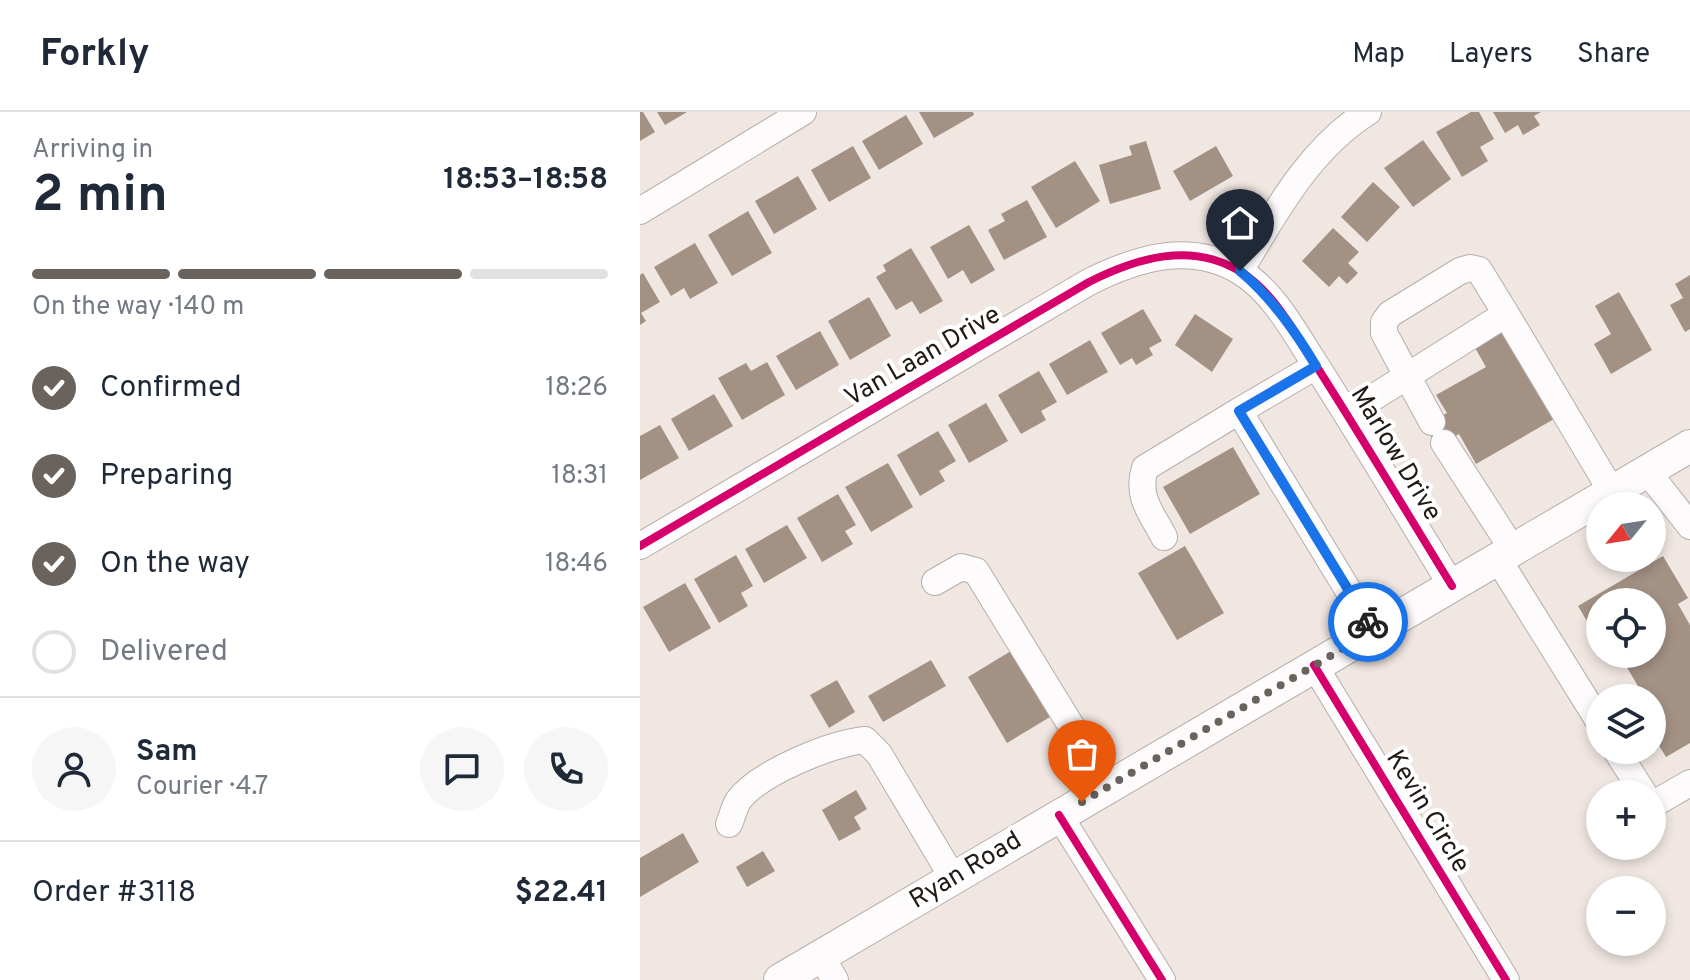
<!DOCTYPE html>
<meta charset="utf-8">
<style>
:root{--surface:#fff;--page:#f6f6f7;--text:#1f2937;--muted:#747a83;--line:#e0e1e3;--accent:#69625d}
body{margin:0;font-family:Overpass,sans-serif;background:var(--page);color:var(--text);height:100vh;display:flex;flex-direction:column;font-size:30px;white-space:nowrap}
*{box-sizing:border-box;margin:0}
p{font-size:26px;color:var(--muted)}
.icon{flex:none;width:44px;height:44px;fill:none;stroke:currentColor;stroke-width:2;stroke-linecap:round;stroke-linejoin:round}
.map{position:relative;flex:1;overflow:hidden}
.panel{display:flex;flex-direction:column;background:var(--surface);width:640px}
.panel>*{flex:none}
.needle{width:52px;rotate:240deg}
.tools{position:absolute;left:946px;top:380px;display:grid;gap:16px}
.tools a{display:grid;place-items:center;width:80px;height:80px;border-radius:50%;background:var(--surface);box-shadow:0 4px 12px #0003;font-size:40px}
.pin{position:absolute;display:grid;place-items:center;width:68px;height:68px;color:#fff;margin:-82px -34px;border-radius:50% 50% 50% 0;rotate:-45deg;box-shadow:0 0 8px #0007}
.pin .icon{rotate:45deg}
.courier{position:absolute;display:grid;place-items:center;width:80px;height:80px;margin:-40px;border:6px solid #1a73e8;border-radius:50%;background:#fff;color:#222;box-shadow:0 2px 10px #0007}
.overview em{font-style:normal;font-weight:700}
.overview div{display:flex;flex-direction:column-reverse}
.overview{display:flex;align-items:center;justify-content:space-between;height:136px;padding:0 32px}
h1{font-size:52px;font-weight:700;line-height:60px}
.bar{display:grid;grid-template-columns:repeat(4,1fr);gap:12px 8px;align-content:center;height:96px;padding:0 32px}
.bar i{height:10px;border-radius:6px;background:var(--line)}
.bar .selected{background:var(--accent)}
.bar p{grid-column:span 4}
.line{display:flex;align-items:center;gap:20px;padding:0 32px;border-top:2px solid var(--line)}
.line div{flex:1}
.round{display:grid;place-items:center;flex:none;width:84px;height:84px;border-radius:42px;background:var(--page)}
ol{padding:0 32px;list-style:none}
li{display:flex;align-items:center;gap:24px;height:88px}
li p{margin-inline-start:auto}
li .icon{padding:8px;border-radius:50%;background:var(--accent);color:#fff;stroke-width:4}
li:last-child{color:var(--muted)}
li i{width:44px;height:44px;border:4px solid var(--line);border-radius:50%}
header{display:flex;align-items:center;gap:48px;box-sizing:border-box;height:112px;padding:0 40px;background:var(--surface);border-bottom:2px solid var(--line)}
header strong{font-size:38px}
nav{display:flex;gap:44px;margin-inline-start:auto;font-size:28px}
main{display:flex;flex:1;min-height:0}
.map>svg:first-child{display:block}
.building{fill:#a39184}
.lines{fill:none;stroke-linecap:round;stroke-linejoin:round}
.minor-casing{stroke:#b6aeaa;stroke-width:28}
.major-casing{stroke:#b6aeaa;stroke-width:34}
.minor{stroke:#fdfbfb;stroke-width:26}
.major{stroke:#fdfbfb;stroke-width:32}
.cycleway-casing{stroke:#fff;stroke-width:13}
.cycleway{stroke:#d6006c;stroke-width:8}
.done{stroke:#69625d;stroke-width:8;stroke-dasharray:0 14.4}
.route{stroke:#1a73e8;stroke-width:10}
.labels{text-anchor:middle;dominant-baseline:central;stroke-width:8;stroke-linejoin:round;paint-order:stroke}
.street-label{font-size:26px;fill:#201a16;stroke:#fff}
</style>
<header>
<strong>Forkly</strong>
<nav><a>Map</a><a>Layers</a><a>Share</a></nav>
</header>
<main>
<section class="panel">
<div class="overview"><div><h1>2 min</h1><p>Arriving in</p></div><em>18:53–18:58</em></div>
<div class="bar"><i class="selected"></i><i class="selected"></i><i class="selected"></i><i></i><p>On the way · 140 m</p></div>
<ol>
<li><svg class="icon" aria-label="check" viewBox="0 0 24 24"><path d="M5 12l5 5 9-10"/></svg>Confirmed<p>18:26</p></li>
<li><svg class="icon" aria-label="check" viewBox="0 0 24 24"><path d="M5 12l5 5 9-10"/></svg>Preparing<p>18:31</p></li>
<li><svg class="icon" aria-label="check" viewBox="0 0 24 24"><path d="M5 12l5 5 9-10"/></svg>On the way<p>18:46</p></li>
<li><i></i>Delivered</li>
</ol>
<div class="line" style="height:144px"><a class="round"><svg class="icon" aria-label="person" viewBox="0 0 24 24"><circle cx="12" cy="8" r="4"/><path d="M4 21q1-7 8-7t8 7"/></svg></a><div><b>Sam</b><p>Courier · 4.7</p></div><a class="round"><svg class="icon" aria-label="chat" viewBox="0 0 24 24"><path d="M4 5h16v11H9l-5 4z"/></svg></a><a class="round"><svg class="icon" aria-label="phone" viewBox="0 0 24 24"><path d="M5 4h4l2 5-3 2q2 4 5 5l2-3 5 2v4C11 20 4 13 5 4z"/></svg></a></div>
<div class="line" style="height:104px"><div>Order #3118</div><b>$22.41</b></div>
</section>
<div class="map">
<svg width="1050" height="868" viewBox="0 0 1050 868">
<rect width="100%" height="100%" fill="#f1e7e2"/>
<path class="building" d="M0 0H3L15 20 0 29Z
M17 0H47L25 13Z
M279 0H333L334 3 294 26Z
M831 0H839L854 27 840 35 848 49 822 65 796 20Z
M853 0H901L894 4 900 13 883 23 878 13 865 21Z
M266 3 283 32 239 58 222 29Z
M783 28 811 67 773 95 744 56Z
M506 29 521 77 470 92 459 53 492 43 489 34Z
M213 34 231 66 189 90 171 58Z
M576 34 593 64 550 89 533 59Z
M435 49 460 89 416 116 391 75Z
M158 64 177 97 134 122 115 89Z
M733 70 760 95 727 130 701 105Z
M387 88 407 125 364 148 348 118 365 109 361 102Z
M108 99 132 141 92 164 68 123Z
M329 113 355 158 331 172 323 158 308 167 290 135Z
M693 116 719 140 708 151 718 161 707 172 699 164 689 175 662 149Z
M55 131 78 171 50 187 44 176 31 184 14 155Z
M271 136 303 189 280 202 272 189 256 198 236 165 246 159 243 153Z
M3 161 20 190 1 201 6 209 0 213V163Z
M1050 163V217L1045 220 1030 193 1043 186 1035 172Z
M979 180 1012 238 971 262 954 232 971 222 955 194Z
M229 185 251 224 210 248 188 209Z
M503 197 522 229 509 236 513 243 496 253 492 246 480 253 461 221Z
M555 202 593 227 572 260 535 233Z
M863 218 914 307 836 352 819 322 797 335 785 314 807 301 796 283 846 255 834 234Z
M180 219 199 253 156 278 136 244Z
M450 228 468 260 427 283 409 252Z
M127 250 145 283 102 308 78 266 106 251 111 259Z
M399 259 417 290 401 299 406 308 381 322 358 283Z
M74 282 93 314 49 339 31 307Z
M346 291 368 329 329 351 308 313Z
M20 313 39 346 0 368V324Z
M298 319 316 349 299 359 305 369 280 384 257 343Z
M593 335 620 382 550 422 523 375Z
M248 351 273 395 231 420 205 375Z
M198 382 216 413 205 419 213 432 182 450 157 406Z
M147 413 167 446 124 471 105 437Z
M545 434 584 501 537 528 498 461Z
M96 443 113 474 101 481 108 494 79 511 54 467Z
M1023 444 1048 486 1038 492 1050 513V631L1026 645 1012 622V586H1005L979 542H1012V490H960V531L938 494Z
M45 471 71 516 29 540 3 495Z
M371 539 410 605 367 631 328 565Z
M291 548 306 574 243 610 228 584Z
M197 568 215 600 189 616 170 583Z
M216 678 227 697 214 705 221 717 199 729 182 698Z
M43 721 59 750 0 785V746Z
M123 739 135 759 107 775 96 755Z"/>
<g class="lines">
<g class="minor-casing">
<path id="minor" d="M0 99 163 0
M600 159C635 101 669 37 728 0
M599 299 676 254
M707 302 866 202 972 380
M792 310 744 221V210L750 202 820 159 830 156 839 158 866 202
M804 331 873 438
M1007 359 1050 414
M524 425C511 400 496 385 505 356L599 299 733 519
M0 434 449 170C497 146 551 129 601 160 635 181 656 223 677 255 723 327 767 401 812 474
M858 447 960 611
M295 470 321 455 336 459 438 625 465 676
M674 553 866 868
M976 638 1004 682
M1012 693 1050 671
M419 703 522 868
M89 712C92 705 94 696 98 689 118 661 192 631 225 628L239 642 313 766
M181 844 195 868"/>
</g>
<g class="major-casing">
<path id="major" d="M140 868 1050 334"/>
</g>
<use href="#minor" class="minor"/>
<use href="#major" class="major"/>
<g class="cycleway-casing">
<path id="cycleway" d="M0 434 449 170C497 146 551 129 601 160 635 181 656 223 677 255 723 327 767 401 812 474
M674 553 866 868
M419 703 522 868"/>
</g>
<use href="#cycleway" class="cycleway"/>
</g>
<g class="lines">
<path class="done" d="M442 690 733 519 728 510"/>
<path class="route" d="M600 159C632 186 655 219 676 254L599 299 728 510"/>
</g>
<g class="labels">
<g class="street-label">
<text transform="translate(283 245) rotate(-30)">Van Laan Drive</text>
<text transform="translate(755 342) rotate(59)">Marlow Drive</text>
<text transform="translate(787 700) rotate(59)">Kevin Circle</text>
<text transform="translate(326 759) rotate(-31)">Ryan Road</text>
</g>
</g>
</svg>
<div class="tools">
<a><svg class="needle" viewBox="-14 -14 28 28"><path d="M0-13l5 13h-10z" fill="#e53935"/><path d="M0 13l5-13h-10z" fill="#747a83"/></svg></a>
<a><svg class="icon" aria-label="locate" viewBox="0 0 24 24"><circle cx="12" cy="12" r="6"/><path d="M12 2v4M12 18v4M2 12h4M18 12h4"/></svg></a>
<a><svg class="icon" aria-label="layers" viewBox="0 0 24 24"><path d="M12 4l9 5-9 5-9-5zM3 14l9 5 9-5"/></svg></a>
<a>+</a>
<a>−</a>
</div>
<div class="pin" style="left:442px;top:690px;background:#ea580c"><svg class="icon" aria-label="bag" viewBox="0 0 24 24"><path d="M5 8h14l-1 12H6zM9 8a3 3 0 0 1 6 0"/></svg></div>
<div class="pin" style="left:600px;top:159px;background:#1f2937"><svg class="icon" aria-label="home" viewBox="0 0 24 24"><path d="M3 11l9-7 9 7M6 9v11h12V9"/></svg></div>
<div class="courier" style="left:728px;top:510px"><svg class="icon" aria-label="bike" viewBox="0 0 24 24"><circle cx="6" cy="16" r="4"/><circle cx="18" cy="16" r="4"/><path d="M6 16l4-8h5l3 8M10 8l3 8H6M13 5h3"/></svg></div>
</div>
</main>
